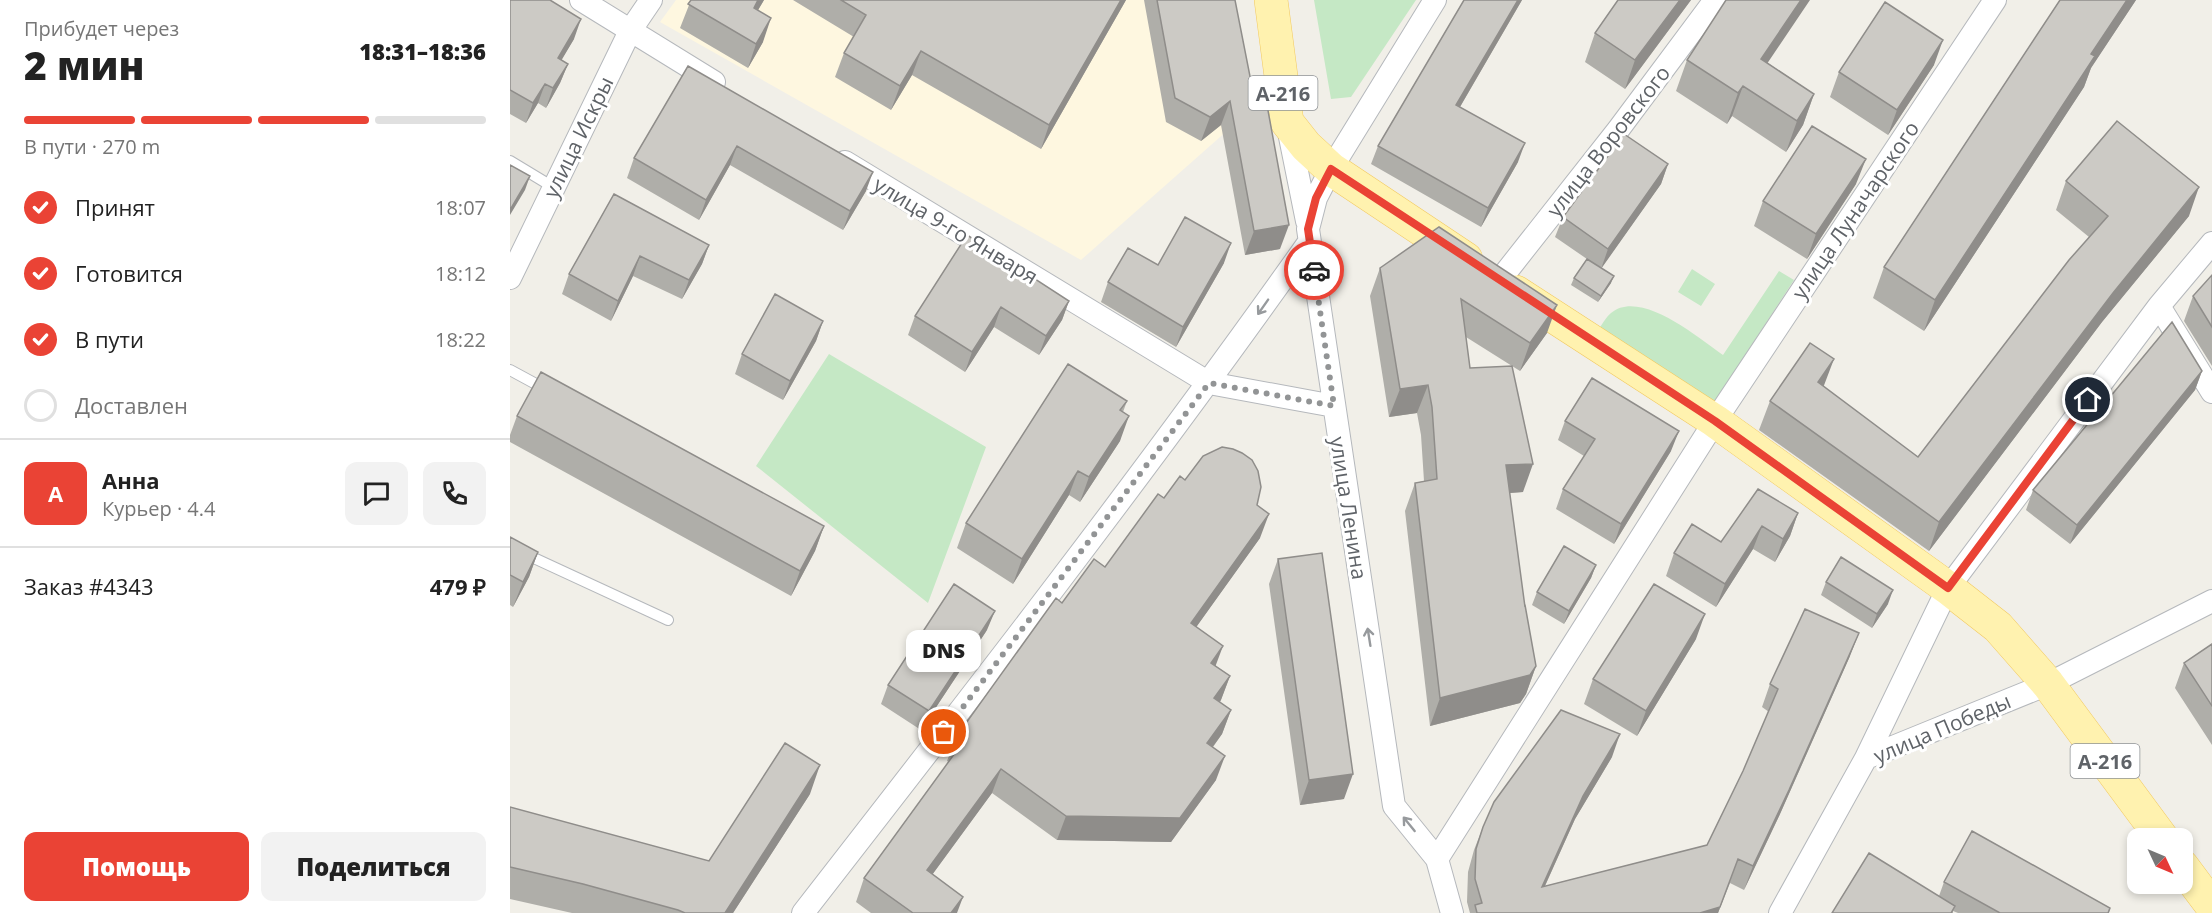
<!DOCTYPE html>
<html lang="ru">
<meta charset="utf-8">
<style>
:root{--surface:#fff;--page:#f2f2f2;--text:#222;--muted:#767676;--line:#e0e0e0;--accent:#ea4335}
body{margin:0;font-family:"Open Sans",sans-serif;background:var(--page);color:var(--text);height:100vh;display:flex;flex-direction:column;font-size:22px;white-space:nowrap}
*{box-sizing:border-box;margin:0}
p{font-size:20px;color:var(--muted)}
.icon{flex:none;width:33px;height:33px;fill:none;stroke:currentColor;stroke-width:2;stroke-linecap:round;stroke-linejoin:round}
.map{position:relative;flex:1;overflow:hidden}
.side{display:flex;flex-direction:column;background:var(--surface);width:510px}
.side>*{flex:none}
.needle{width:39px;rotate:134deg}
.tools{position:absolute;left:1617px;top:828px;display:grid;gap:12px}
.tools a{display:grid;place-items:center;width:66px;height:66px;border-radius:12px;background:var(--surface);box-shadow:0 3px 9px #0003;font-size:30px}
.pin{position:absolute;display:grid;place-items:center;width:51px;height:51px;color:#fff;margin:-26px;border:3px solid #fff;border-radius:50%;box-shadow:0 2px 6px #0007}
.courier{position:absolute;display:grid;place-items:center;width:60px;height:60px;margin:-30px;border:4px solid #ea4335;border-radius:50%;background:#fff;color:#222;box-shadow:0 2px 8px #0007}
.bubble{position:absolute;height:42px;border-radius:12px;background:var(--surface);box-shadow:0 3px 9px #0003;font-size:20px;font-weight:800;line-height:42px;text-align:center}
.summary em{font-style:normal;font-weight:800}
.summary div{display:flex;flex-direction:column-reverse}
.summary{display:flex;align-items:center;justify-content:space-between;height:102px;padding:0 24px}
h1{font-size:39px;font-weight:800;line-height:45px}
.bar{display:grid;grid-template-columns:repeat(4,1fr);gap:9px 6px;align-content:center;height:72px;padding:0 24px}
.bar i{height:8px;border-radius:4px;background:var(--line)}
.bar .active{background:var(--accent)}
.bar p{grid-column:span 4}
.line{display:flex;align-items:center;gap:15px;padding:0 24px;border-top:2px solid var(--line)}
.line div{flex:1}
.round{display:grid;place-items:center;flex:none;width:63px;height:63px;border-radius:12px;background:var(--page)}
ol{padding:0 24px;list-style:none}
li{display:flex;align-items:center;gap:18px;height:66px}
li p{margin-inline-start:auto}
li .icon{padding:6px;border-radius:50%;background:var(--accent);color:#fff;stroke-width:4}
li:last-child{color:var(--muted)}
li i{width:33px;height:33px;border:3px solid var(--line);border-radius:50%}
.action{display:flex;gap:12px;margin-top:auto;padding:12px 24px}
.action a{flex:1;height:69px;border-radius:12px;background:var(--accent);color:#fff;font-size:24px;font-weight:800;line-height:69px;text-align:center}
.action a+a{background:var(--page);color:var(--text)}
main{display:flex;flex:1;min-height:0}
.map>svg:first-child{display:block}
.commercial{fill:#fef7e0}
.green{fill:#c5e8c5}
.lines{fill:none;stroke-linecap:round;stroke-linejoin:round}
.service-casing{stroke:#b5b8bc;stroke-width:12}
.minor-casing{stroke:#b5b8bc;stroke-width:24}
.primary-casing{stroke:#f2c960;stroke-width:34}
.service{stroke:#fff;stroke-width:10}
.minor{stroke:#fff;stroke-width:22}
.primary{stroke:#fff2af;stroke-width:33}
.wall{fill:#afaea9}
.shaded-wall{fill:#8f8d8a}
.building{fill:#cccac5;stroke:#8f8d8a;stroke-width:1.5}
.oneway{stroke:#979a9d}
.done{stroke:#929495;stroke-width:6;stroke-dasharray:0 10.8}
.route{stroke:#ea4335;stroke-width:8}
.labels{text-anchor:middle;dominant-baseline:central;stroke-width:6;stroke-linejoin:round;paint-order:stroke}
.shield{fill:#fff;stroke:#8f9295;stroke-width:1.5}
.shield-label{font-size:20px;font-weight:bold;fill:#5f6368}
.street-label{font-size:21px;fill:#5f6368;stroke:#fff}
</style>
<main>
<section class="side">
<div class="summary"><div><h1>2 мин</h1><p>Прибудет через</p></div><em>18:31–18:36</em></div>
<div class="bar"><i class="active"></i><i class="active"></i><i class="active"></i><i></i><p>В пути · 270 m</p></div>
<ol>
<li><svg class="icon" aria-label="check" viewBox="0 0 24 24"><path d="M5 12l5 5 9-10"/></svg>Принят<p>18:07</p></li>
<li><svg class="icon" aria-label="check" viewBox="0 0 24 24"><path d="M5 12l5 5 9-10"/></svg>Готовится<p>18:12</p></li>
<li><svg class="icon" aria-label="check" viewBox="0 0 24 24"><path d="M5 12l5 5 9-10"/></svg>В пути<p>18:22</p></li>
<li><i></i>Доставлен</li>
</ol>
<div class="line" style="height:108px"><b class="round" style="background:var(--accent);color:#fff">А</b><div><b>Анна</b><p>Курьер · 4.4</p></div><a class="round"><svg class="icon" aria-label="chat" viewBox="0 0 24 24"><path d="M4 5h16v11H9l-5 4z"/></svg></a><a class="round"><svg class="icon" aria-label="phone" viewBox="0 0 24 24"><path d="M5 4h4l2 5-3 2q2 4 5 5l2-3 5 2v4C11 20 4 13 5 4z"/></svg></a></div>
<div class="line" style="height:78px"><div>Заказ #4343</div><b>479 ₽</b></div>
<div class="action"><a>Помощь</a><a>Поделиться</a></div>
</section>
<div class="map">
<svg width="1702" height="913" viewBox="0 0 1702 913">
<rect width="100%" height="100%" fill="#f1efe8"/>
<path class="commercial" d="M166 0H723L744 107 571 260 150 22Z"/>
<path class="green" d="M804 0H906L841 97 821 99Z
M1182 269 1205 284 1191 306 1168 292Z
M1269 271 1284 280 1202 406 1087 332C1091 326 1096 317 1101 313 1130 288 1189 338 1213 355Z
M319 354 476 447 418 603 246 466Z"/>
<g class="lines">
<g class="service-casing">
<path id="service" d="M0 161 43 187
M0 370 37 390
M0 547 158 620"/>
</g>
<g class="minor-casing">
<path id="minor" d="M71 0 204 82
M925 0 821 169 806 198 798 229 884 806 927 859 942 913
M778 127 797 221
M335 162 699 383 824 406
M0 278 120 31 141 0
M989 281 1108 130 1205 0
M1649 306 1702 392
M1356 758 1438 588 1649 306 1702 243
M927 859 1205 421 1485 0
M293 913C465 692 637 471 799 242
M1270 913 1356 758 1538 684 1702 601"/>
</g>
<g class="primary-casing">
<path id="primary" d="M761 0 777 122 796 146 821 169 956 259
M1006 292 1205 421 1438 588 1488 627 1538 684 1652 838
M1672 866 1702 906"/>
</g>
<use href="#service" class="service"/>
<use href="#minor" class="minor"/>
<use href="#primary" class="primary"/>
</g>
<path class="wall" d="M0 0 64 39 51 60 58 64 50 83 36 108 28 103 16 123 0 114Z
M181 0H254L248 10 253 42 238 68 170 28Z
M283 0H616L531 149 402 75 381 110 325 77 334 53 344 37Z
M634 0H725L770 249 735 255 711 125 691 141 656 122Z
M954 0H1012L950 107 1008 162 971 227 861 164 868 146Z
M1108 0H1181L1115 89 1075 62 1085 33Z
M1550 0H1626L1581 68 1574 87 1414 331 1363 298 1374 267Z
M1177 60 1258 63 1304 94 1293 125 1276 152 1222 116 1217 124 1166 91Z
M1424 65 1378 135 1320 97 1329 72Z
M178 66 356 191 333 230 220 165 189 220 117 178 124 158Z
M1158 164 1151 184 1091 268 1101 283 1088 302 1061 285 1064 278 1077 259 1045 237 1053 217Z
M1556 181 1679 216 1592 322 1419 551 1249 430 1260 401 1314 387 1408 457 1579 237 1546 210Z
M1346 184 1297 259 1244 226 1253 201Z
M104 194 199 245 192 264 172 299 123 276 101 321 52 294 59 274Z
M714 263 666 347 591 302 598 282 648 265Z
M870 268 1037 333 1010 371 956 337 960 368 1013 492 999 493 1015 607 1026 666 1016 694 1010 703 920 726 895 511 905 483 914 481 911 435 907 413 879 417 860 296Z
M1702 275V366L1674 321 1683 296Z
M559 301 552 320 529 355 484 327 455 372 398 335 405 316Z
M313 321 306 341 273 400 225 374 232 354Z
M1692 371 1685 390 1560 544 1516 510 1523 490Z
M617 401 613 412 610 441 570 502 559 495 503 584 447 548 456 523Z
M7 416 314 526 305 551 281 596 0 442V435Z
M1055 421 1161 451 1104 544 1046 509 1053 489 1074 456 1048 440Z
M675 480 747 505 750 538 686 627 706 666 720 676 710 702 721 710 712 734 703 747 706 780 661 842 547 840 482 793 422 875 447 913H361L346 902 354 878 439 762 437 761 446 737 552 603 595 567 654 498Z
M1288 513 1280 536 1265 562 1243 549 1206 607 1156 576 1164 553 1211 542Z
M0 537 28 552 19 577 3 607 0 605Z
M768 559 834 799 790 805 759 584Z
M1086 565 1081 578 1054 624 1022 605 1027 592Z
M1316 582 1378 604 1362 628 1311 595Z
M477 630 411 730 371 704 378 685Z
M1186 639 1127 736 1074 704 1083 679Z
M1702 644V745L1665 688 1674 663Z
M1340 656 1270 814 1234 890 1220 883 1208 913H960L957 902 958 872 964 850 973 827 1102 757 1065 819 1035 886 1197 845 1233 771 1259 712 1252 707 1260 684Z
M300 794 223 913H62L0 899V807L199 861Z
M1434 882 1600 908 1599 913H1448L1443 911V913H1322L1429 896Z"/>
<path class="shaded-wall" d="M248 0H254L235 32 244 8Z
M611 0H616L531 149 539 125Z
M1008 0H1012L940 124 946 105Z
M1170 0H1181L1115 89 1125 60Z
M1291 0H1300L1240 89 1251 59Z
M1617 0H1626L1581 68 1574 87 1414 331 1425 300 1581 54Z
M261 18 253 42 238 68 246 44Z
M71 19 64 39 41 78 48 58Z
M1433 40 1424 65 1378 135 1387 110Z
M411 51 402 75 381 110 390 86Z
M58 64 50 83 36 108 43 88Z
M35 84 28 103 16 123 23 103Z
M1233 86 1222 116 1217 124 1228 93Z
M1304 94 1293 125 1276 152 1287 121Z
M720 101 711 125 691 141 700 117Z
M1015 143 1008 162 971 227 978 208Z
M227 146 220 165 189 220 196 200Z
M1356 159 1346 184 1297 259 1306 234Z
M1158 164 1151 184 1091 269 1098 249Z
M363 172 356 191 333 230 340 211Z
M20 176 15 190 0 215V210Z
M1689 187 1679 216 1592 322 1419 551 1429 522 1603 293Z
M779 225 770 249 735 255 744 231Z
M721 243 714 263 666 347 673 327Z
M199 245 192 264 172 299 179 280Z
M130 256 123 276 101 321 108 301Z
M1104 276 1101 283 1088 302 1091 296Z
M559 301 552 320 529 355 536 336Z
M1047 305 1037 333 1010 371 1020 343Z
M491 307 484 327 455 372 462 352Z
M313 321 306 341 273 400 280 381Z
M1324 359 1313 388 1308 382Z
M1692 371 1685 390 1560 544 1567 525Z
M918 385 907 413 879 417 890 389Z
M619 416 610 441 570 502 579 477Z
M1169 431 1161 451 1104 544 1111 524Z
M1023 464 1013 492 986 494 996 465Z
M568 471 559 495 503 584 512 559Z
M1288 513 1280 536 1265 562 1273 539Z
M759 514 750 538 672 647 681 623Z
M314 526 305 551 281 596 290 571Z
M1252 526 1243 549 1206 607 1215 584Z
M28 552 19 577 3 607 13 582Z
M1086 565 1081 578 1054 624 1059 611Z
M1383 590 1378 604 1362 628 1367 614Z
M485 611 477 630 411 730 419 711Z
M1195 614 1186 639 1127 736 1136 711Z
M1349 633 1340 656 1270 814 1234 890 1243 866Z
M713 646 704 670 701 663Z
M1026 666 1016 694 1010 703 920 726 930 698Z
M720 676 711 700 696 722 704 698Z
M721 710 712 734 688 767 697 743Z
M1110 734 1102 757 1065 819 1024 910 1032 887 1073 796Z
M715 756 706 780 661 842 547 840 556 816Z
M310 765 300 794 223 913H215Z
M491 769 482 793 408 894 417 870Z
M843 774 834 799 790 805 799 780Z
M1228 859 1208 913H1190Z
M453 897 447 913H441Z"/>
<path class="building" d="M0 0H40L71 19 48 58 58 64 43 88 35 84 23 103 0 90Z
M181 0H248L244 8 261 18 246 44 178 4Z
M331 0H611L539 125 411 51 390 86 334 53 356 15Z
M647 0H725L746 107 757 105 779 225 744 231 720 101 700 117 665 98Z
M954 0H1008L946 105 1015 143 978 208 868 146Z
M1108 0H1170L1125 60 1085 33Z
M1216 0H1291L1251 59 1304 94 1287 121 1233 86 1228 93 1177 60Z
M1550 0H1617L1581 54 1585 56 1425 300 1374 267Z
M1375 2 1433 40 1387 110 1329 72Z
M178 66 363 172 340 211 227 146 196 200 124 158Z
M1607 121 1689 187 1603 293 1429 522 1260 401 1300 343 1324 359 1308 382 1408 457 1559 260 1598 216 1556 181Z
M1302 126 1356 159 1306 234 1253 201Z
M1114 134 1158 164 1098 249 1053 217Z
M0 165 20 176 0 210Z
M104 194 199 245 179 280 130 256 108 301 59 274Z
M675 217 721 243 673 327 598 282 618 248 648 265Z
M929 227 1047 305 1020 343 951 299 960 368 1002 366 1023 464 996 465 1015 607V605L1026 666 1020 675 930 698 905 483 927 479 922 407 918 385 890 389 870 268Z
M457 235 559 301 536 336 491 307 462 352 405 316Z
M1077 259 1104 276 1091 296 1064 278Z
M1702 275V327L1683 296Z
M265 294 313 321 280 381 232 354Z
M1662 322 1692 371 1567 525 1523 490Z
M558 364 617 401 610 410 619 416 579 477 568 471 512 559 456 523Z
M31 372 314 526 290 571 7 416Z
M1082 378 1169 431 1111 524 1053 489 1085 439 1055 421Z
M712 447 723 449 732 453 742 460 748 471 751 487 747 505 759 514 681 623 713 646 701 663 720 676 704 698 721 710 697 743 715 756 670 818 556 816 491 769 417 870 453 897 441 913H403L354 878 453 742 446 737 546 598 552 603 584 559 595 567 648 494 654 498 670 476 675 480 693 456Z
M1248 489 1288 513 1273 539 1252 526 1215 584 1164 553 1182 524 1211 542Z
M0 537 28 552 13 582 0 575Z
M1054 546 1086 565 1059 611 1027 592Z
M812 553 843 774 799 780 768 559Z
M1331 557 1383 590 1367 614 1316 582Z
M444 584 485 611 419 711 378 685Z
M1144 584 1195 614 1136 711 1083 679Z
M1295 609 1349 633 1279 790 1243 866 1228 859 1210 907 1190 913H967L965 905 972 903 965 879 966 849 973 827 984 802 1051 710 1110 734 1073 796 1032 887 1197 845 1233 771 1268 689 1260 684Z
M1702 644V706L1674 663Z
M275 743 310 765 215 913H175L168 910 73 884 0 867V807L199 861Z
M1462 831 1600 908 1598 913H1490L1434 882Z
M1359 853 1445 906 1441 913H1322Z"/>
<defs><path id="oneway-shaft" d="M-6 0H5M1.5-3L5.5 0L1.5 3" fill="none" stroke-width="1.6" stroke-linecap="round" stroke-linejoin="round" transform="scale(1.5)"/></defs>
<g class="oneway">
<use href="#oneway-shaft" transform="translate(753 307) rotate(125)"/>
<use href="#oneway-shaft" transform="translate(859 637) rotate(-99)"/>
<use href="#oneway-shaft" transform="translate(899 824) rotate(-129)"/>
</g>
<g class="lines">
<path class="done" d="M434 732 699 383 824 406 804 270"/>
<path class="route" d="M804 270 798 229 806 198 821 169 1205 421 1438 588 1578 400"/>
</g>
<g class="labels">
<g class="shield">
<rect x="738.5" y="76" width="69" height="34" rx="4.5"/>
<rect x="1560.5" y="744" width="69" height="34" rx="4.5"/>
</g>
<g class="shield-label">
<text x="773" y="93">А-216</text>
<text x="1595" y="761">А-216</text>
</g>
<g class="street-label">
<text transform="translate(68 137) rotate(-64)">улица Искры</text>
<text transform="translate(1098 141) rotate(-52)">улица Воровского</text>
<text transform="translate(1345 210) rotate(-56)">улица Луначарского</text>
<text transform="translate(446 230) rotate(31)">улица 9-го Января</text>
<text transform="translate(839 508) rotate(81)">улица Ленина</text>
<text transform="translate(1432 728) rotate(-23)">улица Победы</text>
</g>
</g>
</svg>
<div class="tools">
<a><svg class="needle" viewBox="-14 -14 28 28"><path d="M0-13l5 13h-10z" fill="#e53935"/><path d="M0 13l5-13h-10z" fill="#767676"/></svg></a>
</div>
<div class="pin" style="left:434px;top:732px;background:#ea580c"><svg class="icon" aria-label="bag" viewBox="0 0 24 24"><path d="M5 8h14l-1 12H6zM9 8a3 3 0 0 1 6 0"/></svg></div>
<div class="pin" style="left:1578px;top:400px;background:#1f2937"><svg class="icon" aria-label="home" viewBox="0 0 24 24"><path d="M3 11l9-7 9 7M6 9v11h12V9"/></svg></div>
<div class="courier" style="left:804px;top:270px"><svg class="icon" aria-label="car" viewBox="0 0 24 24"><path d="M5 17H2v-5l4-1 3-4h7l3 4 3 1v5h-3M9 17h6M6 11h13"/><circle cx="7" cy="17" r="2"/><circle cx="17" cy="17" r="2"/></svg></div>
<div class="bubble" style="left:396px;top:630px;width:75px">DNS</div>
</div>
</main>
